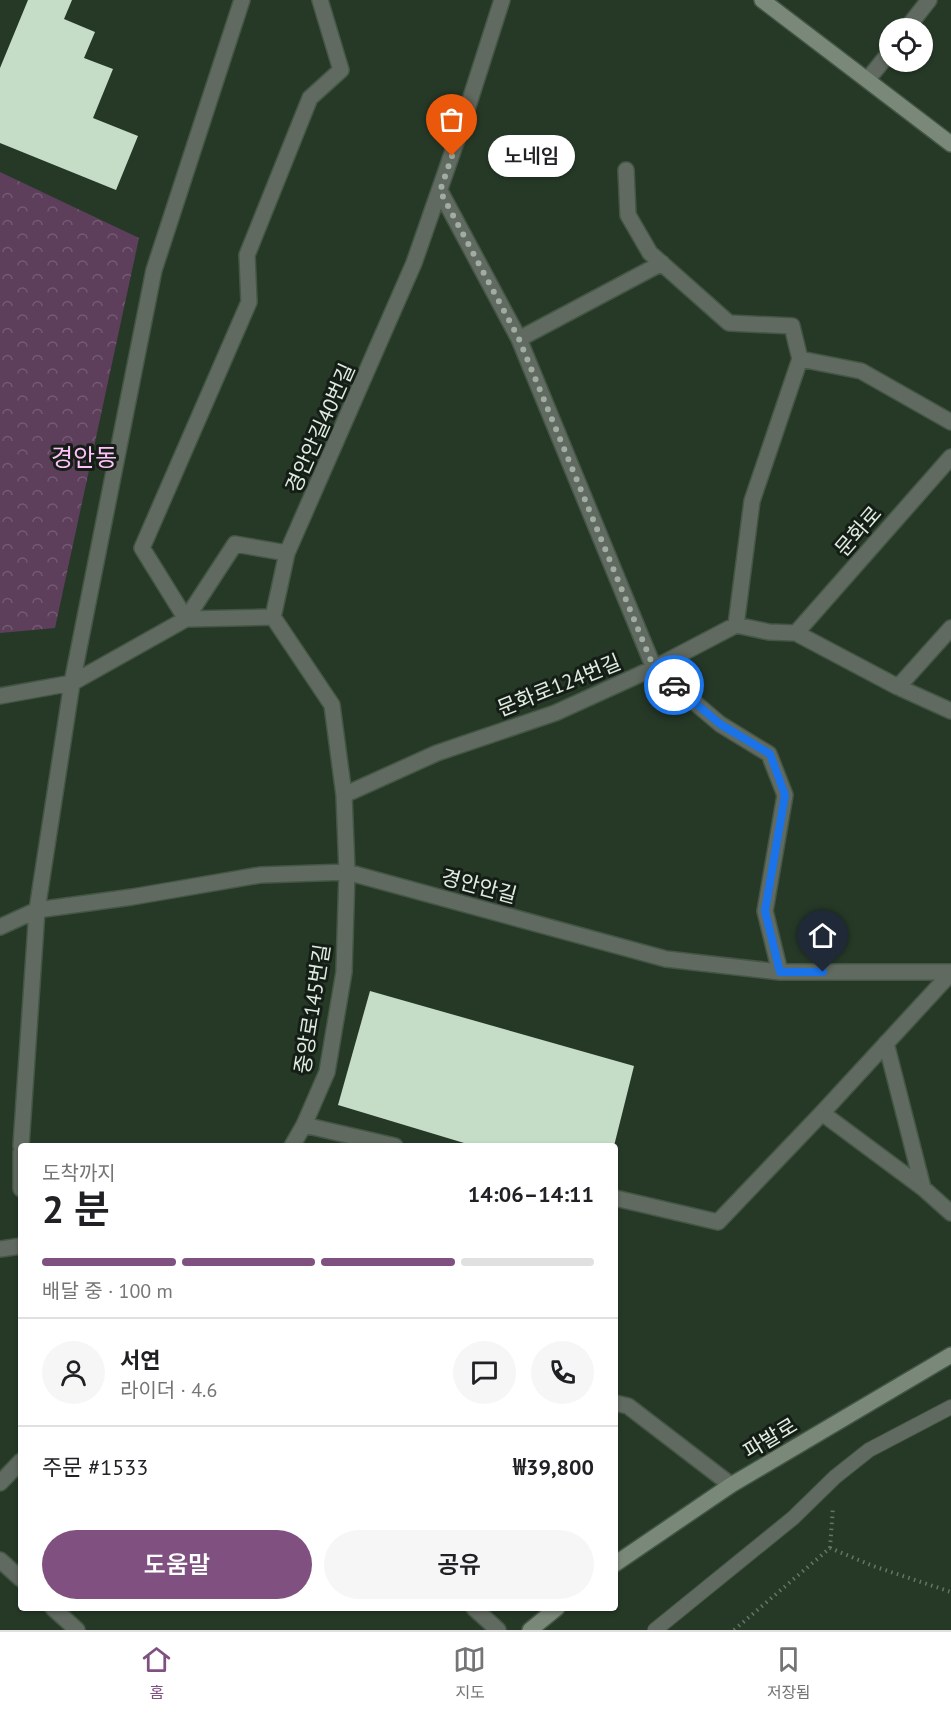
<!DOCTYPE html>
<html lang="ko">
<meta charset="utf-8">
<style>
:root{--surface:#fff;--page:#f6f6f6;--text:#202124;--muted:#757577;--line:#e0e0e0;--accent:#7f5080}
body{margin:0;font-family:"PT Sans","Noto Sans KR",sans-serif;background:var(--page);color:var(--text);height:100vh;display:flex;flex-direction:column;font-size:22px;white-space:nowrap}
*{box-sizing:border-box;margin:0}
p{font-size:20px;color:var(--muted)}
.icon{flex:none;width:33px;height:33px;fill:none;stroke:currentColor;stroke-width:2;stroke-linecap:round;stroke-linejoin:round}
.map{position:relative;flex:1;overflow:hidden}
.details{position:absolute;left:18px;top:1143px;width:600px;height:468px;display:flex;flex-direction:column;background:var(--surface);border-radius:6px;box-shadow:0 2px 4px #0004}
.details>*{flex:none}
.buttons{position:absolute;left:879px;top:18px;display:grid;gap:12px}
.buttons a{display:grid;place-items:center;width:54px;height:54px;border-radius:50%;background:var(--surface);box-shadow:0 2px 4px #0004;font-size:30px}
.pin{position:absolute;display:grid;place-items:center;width:51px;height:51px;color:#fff;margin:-62px -26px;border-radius:50% 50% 50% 0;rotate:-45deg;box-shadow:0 0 6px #0007}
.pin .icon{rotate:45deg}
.courier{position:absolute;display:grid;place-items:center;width:60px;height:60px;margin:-30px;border:4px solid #1a73e8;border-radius:50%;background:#fff;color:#222;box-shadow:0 2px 8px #0007}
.bubble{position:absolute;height:42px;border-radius:21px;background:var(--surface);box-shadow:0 2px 4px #0004;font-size:20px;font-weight:600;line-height:42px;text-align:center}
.headline em{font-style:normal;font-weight:600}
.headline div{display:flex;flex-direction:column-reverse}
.headline{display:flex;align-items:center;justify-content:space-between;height:102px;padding:0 24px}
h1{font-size:39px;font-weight:600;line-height:45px}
.bar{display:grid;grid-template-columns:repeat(4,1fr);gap:9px 6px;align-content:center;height:72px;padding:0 24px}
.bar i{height:8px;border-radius:4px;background:var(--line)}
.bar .current{background:var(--accent)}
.bar p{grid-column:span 4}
.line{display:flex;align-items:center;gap:15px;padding:0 24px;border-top:2px solid var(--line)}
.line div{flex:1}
.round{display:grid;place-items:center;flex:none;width:63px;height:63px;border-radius:32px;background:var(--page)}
.cta{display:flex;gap:12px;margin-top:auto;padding:12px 24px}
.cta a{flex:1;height:69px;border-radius:36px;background:var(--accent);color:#fff;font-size:24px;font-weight:600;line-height:69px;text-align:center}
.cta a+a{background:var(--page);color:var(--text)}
.tab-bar{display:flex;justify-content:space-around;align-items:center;height:84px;border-top:2px solid var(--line);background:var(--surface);font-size:16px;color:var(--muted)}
.tab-bar a{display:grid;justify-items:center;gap:3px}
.tab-bar .current{color:var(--accent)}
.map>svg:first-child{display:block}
.forest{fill:url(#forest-crowns)}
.building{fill:#c5dcc6}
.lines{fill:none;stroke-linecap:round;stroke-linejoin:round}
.lane-casing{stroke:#445645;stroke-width:16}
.street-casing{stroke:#445645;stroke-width:18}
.secondary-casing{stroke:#445645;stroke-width:18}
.path{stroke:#657666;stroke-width:4;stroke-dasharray:1.5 4.5;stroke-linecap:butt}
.lane{stroke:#616a61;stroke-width:14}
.street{stroke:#616a61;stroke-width:15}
.secondary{stroke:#7a887a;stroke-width:15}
.done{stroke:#a0ada0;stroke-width:6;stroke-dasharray:0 10.8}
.route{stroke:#1a73e8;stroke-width:8}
.labels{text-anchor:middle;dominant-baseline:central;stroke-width:6;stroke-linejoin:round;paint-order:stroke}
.street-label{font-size:21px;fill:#e1ece1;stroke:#151e16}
.quarter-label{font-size:24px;fill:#fec1f9;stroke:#151e16}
</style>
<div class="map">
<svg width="951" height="1630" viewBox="0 0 951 1630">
<defs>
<pattern id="forest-crowns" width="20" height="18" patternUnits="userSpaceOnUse" patternTransform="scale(1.5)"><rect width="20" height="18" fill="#5d3e5b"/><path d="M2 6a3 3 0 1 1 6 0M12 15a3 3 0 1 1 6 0" fill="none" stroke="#745a72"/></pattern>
</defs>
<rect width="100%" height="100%" fill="#263927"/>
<path class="forest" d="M0 172 139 238 55 628 0 633Z"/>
<path class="building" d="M28 0H72L64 19 95 32 84 58 113 69 93 118 138 136 116 190 0 143V68Z
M370 991 634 1066 614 1146H474L338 1105Z"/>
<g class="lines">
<g class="lane-casing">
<path id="lane" d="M655 1630 793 1518 835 1477 869 1450 951 1407"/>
</g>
<g class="street-casing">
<path id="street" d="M907 28 929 0
M868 79 890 52
M626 170 628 215 650 253 729 323 792 326 800 359
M440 191 519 339 654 668 720 724 769 754 785 795 765 911 780 972
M519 339 662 263
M273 617 186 619 142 548 249 302 247 255 310 98 341 70 320 0
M736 625 752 501 800 359 861 371 951 422
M796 633 951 457
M898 687 951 628
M0 696 72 683 186 619 235 544 287 553
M344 795 437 753 555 713 654 668 736 625 769 632 796 633 898 687 951 711
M0 927 37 910 132 897 260 875 347 872 666 959 780 972H951
M886 1043 923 1188 951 1213
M822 1113 923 1188
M304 1125 395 1146
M21 1146 37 910 72 683 154 270 242 0
M292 1146 304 1125 327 1072 344 972 347 872 344 795 332 705 273 617 287 553 414 263 463 122 502 0
M21 1152V1189
M615 1198 718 1222 822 1113 951 973
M0 1249 21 1246
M615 1403 628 1406 731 1485
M0 1483 21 1461
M0 1560 21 1579
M53 1608 77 1630
M474 1608 498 1630"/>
</g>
<g class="secondary-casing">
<path id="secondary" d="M762 0 951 144
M615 1564 731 1485 951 1355
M530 1630 557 1608"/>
</g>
<path class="path" d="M830 1548 833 1507
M734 1630 830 1548 873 1566 951 1592"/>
<use href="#lane" class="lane"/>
<use href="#street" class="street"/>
<use href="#secondary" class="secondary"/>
</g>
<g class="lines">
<path class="done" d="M452 156 440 191 519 339 654 668 674 685"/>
<path class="route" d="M674 685 720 724 770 754 785 795 765 911 780 972H823"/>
</g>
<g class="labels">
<g class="street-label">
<text transform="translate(320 428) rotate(-66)">경안안길40번길</text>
<text transform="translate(858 531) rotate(-49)">문화로</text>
<text transform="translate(559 685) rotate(-22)">문화로124번길</text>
<text transform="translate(479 886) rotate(15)">경안안길</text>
<text transform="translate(312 1009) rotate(-81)">중앙로145번길</text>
<text transform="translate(770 1438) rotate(-31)">파발로</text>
</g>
<g class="quarter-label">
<text x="84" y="457">경안동</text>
</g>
</g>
</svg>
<div class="buttons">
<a><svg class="icon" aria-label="locate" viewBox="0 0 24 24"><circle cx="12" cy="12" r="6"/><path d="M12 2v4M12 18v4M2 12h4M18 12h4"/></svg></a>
</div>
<div class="pin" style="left:452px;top:156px;background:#ea580c"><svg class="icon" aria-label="bag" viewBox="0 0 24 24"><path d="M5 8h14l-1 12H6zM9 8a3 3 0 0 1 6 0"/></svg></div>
<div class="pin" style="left:823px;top:972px;background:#1f2937"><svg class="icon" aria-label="home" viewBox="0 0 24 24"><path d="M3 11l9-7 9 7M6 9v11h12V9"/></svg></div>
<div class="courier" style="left:674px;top:685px"><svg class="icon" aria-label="car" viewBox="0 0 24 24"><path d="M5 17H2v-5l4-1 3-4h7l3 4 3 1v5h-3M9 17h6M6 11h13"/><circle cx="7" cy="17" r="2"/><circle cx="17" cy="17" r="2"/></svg></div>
<div class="bubble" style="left:488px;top:135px;width:87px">노네임</div>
<section class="details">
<div class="headline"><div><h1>2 분</h1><p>도착까지</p></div><em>14:06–14:11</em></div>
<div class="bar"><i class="current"></i><i class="current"></i><i class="current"></i><i></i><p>배달 중 · 100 m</p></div>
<div class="line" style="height:108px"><a class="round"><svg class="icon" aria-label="person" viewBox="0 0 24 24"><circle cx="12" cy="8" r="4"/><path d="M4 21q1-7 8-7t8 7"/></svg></a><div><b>서연</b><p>라이더 · 4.6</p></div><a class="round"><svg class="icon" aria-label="chat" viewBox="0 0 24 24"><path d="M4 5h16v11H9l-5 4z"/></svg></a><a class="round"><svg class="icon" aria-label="phone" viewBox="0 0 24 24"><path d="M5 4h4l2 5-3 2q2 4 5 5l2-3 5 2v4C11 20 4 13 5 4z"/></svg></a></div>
<div class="line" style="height:78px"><div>주문 #1533</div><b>₩39,800</b></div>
<div class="cta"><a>도움말</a><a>공유</a></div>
</section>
</div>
<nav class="tab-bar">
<a class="current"><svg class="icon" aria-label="home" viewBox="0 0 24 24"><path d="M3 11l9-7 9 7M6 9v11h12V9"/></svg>홈</a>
<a><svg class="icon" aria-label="map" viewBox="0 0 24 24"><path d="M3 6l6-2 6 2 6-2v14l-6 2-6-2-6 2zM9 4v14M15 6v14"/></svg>지도</a>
<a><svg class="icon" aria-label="saved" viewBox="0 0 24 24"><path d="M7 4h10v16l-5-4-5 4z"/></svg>저장됨</a>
</nav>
